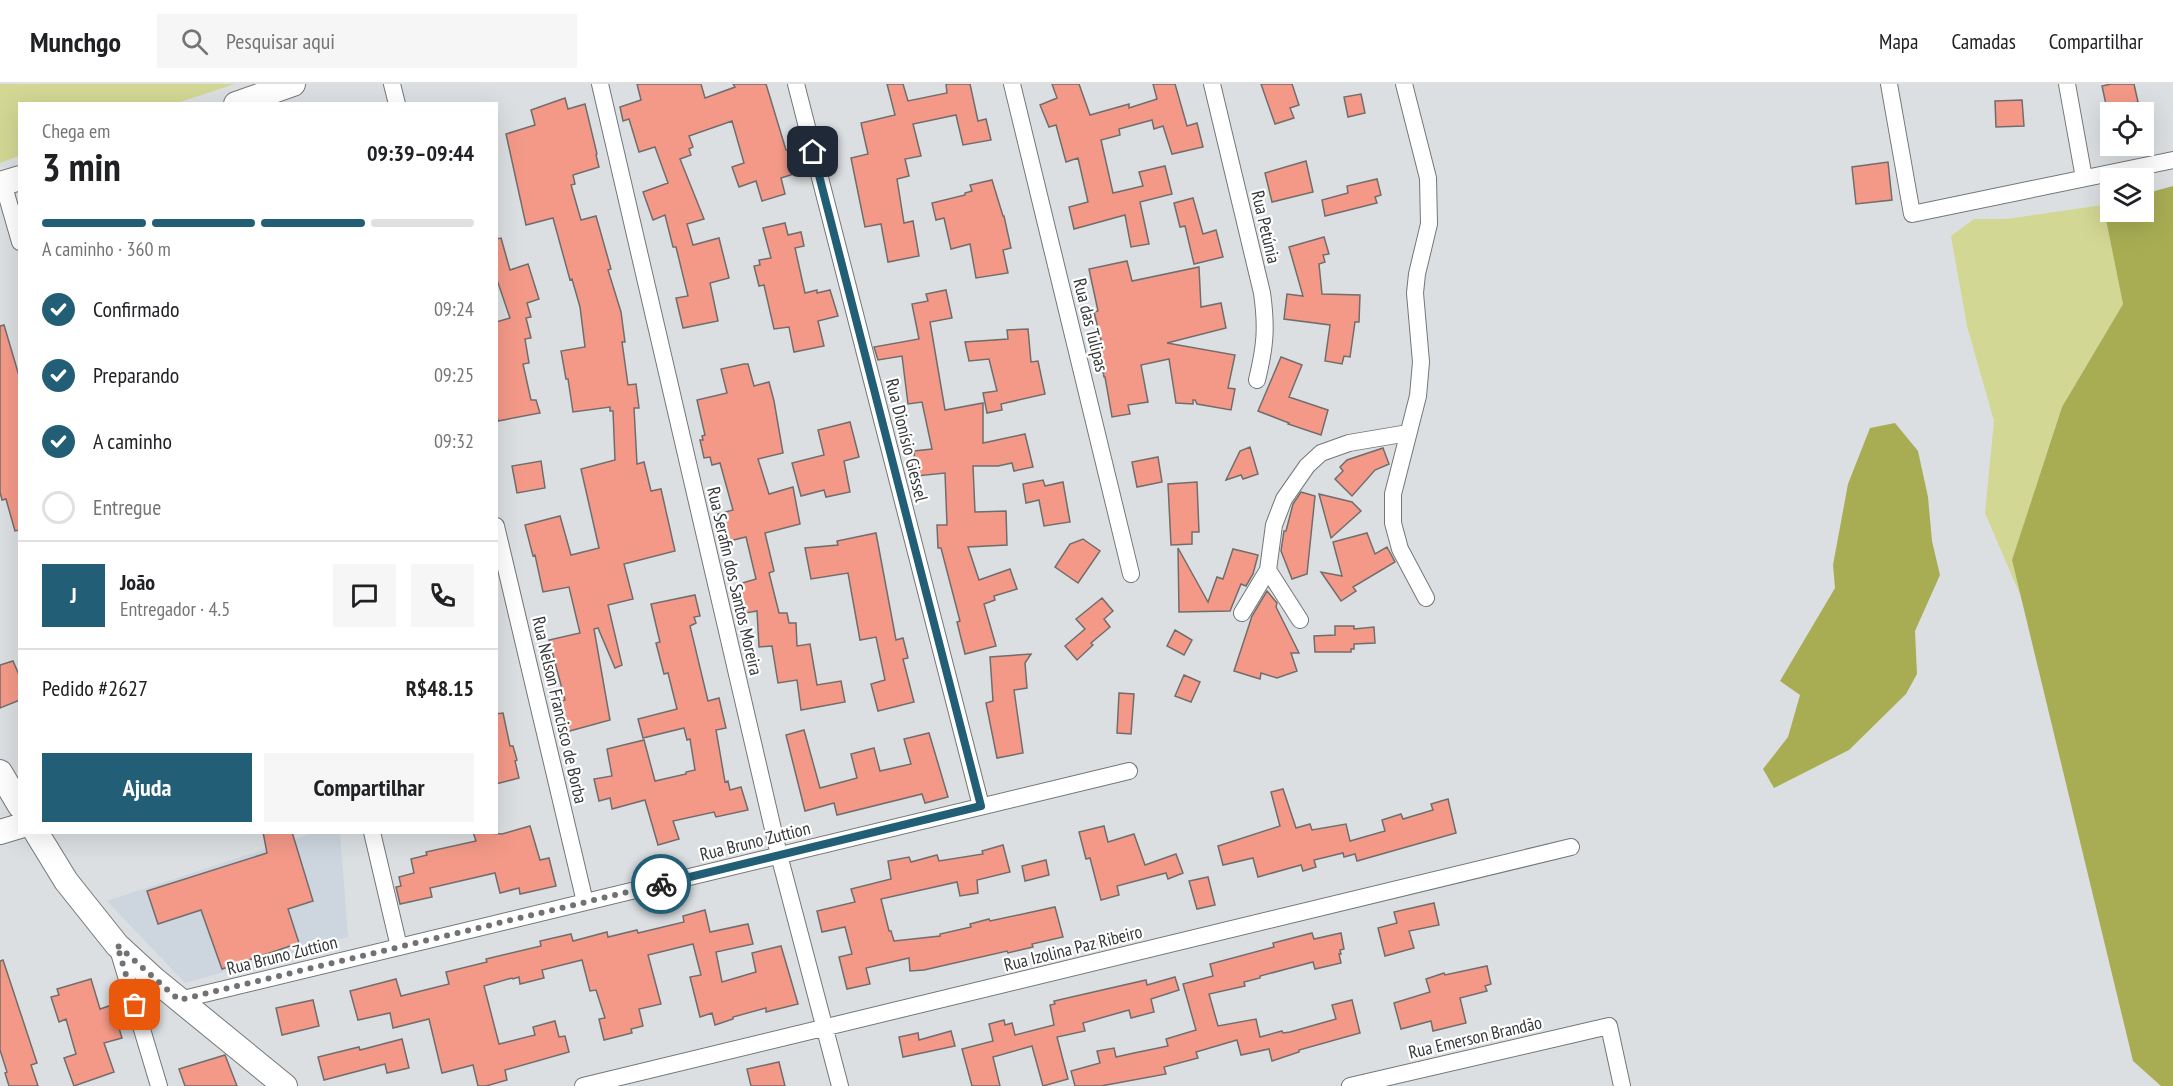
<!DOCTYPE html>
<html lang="pt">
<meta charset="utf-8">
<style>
:root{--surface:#fff;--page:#f6f6f6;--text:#202124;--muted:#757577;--line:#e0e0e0;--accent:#225f76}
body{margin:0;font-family:"PT Sans Narrow",sans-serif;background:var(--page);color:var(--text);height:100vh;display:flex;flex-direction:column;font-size:22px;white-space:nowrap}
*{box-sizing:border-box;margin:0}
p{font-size:20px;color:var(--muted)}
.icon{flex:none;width:33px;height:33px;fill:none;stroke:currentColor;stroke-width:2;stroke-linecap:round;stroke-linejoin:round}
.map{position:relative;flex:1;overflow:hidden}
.panel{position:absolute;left:18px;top:18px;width:480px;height:732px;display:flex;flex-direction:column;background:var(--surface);border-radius:0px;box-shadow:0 6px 24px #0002}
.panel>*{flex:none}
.controls{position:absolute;left:2100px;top:18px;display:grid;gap:12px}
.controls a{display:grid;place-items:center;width:54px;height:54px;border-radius:0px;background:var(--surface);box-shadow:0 6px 24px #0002;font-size:30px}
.pin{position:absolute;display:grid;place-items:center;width:51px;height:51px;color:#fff;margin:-26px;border-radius:12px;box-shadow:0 3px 9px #0006}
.courier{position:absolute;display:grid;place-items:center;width:60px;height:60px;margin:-30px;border:4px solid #225f76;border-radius:50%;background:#fff;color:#222;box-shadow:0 2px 8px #0007}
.head em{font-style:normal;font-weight:700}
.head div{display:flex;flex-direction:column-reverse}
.head{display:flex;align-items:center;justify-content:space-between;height:102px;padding:0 24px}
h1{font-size:39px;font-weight:700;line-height:45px}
.bar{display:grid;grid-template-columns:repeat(4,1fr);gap:9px 6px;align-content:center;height:72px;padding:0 24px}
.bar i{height:8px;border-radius:4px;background:var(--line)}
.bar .active{background:var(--accent)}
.bar p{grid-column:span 4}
.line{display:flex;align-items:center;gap:15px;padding:0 24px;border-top:2px solid var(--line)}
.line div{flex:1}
.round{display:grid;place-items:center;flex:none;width:63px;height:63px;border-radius:0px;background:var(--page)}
ol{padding:0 24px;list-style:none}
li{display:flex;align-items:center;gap:18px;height:66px}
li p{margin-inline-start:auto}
li .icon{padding:6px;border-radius:50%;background:var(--accent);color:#fff;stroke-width:4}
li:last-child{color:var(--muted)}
li i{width:33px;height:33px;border:3px solid var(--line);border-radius:50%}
.action{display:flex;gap:12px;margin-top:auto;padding:12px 24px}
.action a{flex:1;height:69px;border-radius:0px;background:var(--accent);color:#fff;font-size:24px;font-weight:700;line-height:69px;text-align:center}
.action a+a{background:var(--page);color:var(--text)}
header{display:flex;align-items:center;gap:36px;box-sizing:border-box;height:84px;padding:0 30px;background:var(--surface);border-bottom:2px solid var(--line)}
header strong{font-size:28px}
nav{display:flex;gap:33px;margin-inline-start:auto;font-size:21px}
.search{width:420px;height:54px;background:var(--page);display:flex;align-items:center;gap:15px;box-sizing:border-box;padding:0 21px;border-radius:0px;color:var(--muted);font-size:22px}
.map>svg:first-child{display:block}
.built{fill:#cdd5de}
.green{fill:#d2d794}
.forest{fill:#a8ad54}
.building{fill:#f49988;stroke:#716d6c;stroke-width:1.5}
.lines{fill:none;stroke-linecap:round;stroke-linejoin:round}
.street-casing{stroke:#747779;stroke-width:18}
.secondary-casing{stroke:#747779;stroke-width:26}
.street{stroke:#fff;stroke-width:16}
.secondary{stroke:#fff;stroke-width:24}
.done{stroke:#707274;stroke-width:6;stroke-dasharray:0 10.8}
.route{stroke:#225f76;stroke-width:8}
.labels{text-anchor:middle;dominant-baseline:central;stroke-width:4.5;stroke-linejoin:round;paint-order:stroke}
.street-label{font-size:18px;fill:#363738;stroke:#fff}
</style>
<header>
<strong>Munchgo</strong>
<div class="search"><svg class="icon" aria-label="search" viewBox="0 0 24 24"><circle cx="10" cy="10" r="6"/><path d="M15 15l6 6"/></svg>Pesquisar aqui</div>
<nav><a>Mapa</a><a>Camadas</a><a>Compartilhar</a></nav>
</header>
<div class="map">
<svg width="2173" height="1002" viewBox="0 0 2173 1002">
<rect width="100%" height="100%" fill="#dcdfe2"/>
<path class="built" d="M314 749H340L348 853 185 899 107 817Z"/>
<path class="green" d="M0 0H235L177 19 20 20 19 72 0 79Z
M2103 121 2123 220 2062 323 2012 476 2021 513 1985 429 1994 337 1967 242 1951 152 1974 135H2007Z"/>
<path class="forest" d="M2173 102V1002H2161L2133 977 2012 476 2062 323 2123 220 2103 121 2110 119V128H2144V110Z
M1895 339 1918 367 1928 413 1932 457 1940 491 1915 547 1917 590 1906 610 1849 666 1774 704 1763 685 1788 653 1800 611 1780 597 1835 504 1833 481 1848 400 1870 344Z"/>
<path class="building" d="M637 0H701L705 14 735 3 733 0H766L786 66 792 64 800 88 781 94 785 110 762 117 756 97 739 103 732 83 744 79 732 37 689 52 693 63 689 65 691 71 680 75 704 135 687 140 693 161 719 154 729 194 710 199 718 237 683 244 676 214 688 212 676 163H673L665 131 653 136 643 108 668 99 655 63 639 68 629 35 623 37 620 23 641 16Z
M887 0H903L908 17 947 9 946 0H970L978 37 986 35 991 56 963 61 956 31 913 40 921 72 905 75 909 92 897 95 904 139 913 137 919 172 888 178 881 140 865 143 851 74 868 70 861 39 895 31Z
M1052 0H1079L1090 31 1129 20V24L1157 15 1153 0H1175L1187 42 1197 39 1203 63 1172 70 1163 42 1154 45 1152 36 1119 45 1120 51 1101 56 1113 109 1143 102 1139 88 1165 82 1172 110 1140 118 1149 160 1131 163 1125 131 1074 145 1069 123 1088 118 1078 74 1066 78 1056 41 1049 43 1040 21 1057 14Z
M1261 0H1292L1299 21 1290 24 1294 34 1275 40Z
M2111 0H2134L2138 18 2107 25 2102 2Z
M1361 10 1365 29 1348 33 1344 13Z
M565 14 568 25 585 20 597 70 596 71 599 83 573 91 575 100 571 101 581 136 596 132 611 185 608 186 621 228 625 258H622L628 301 636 300 639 324H634L637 380 644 378 651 407 661 405 675 467 624 480 633 515 608 521 622 581 615 584 598 544 594 545 610 636 566 648 561 617 565 616 549 556 580 549 569 503 543 508 535 471 533 472 525 441 560 432 571 471 599 464 581 385 615 376 613 327H610V323L573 328 568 295H566L561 267 585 263 580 223 572 195 570 196 553 134 526 141 506 50 535 41 531 26Z
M2022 16 2024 42 1996 43 1995 17Z
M1306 77 1313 108 1272 118 1265 89Z
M1888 78 1892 116 1856 120 1852 83Z
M1377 95 1381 111 1375 113 1377 119 1325 132 1322 116 1348 109 1347 102Z
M992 96 1003 132H1004L1011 164 1003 166 1008 189 976 194 970 160 951 165 944 134 936 136 932 119 965 111V109L972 107 970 101Z
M1193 114 1203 150 1216 146 1223 173 1194 180 1185 142 1180 143 1174 119Z
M785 139 788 151 801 148 804 162 795 164 805 209 817 206V209L830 206 838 232 818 237 824 262 794 268 789 243 774 245 764 201 759 202 754 182 760 181 759 176 771 174 763 144Z
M1324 153 1329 170 1323 171 1325 178 1319 180 1322 210 1360 211 1359 238H1355L1350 273 1344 272 1342 280 1325 277 1330 241 1284 235 1287 210 1303 212 1289 163Z
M501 154 510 186 528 180 539 215 527 219 531 233 526 234 531 254 525 255 529 279 523 280 531 316H536L540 329 498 337 496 326V238L510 234 496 193V155Z
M1127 177 1132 197 1199 183 1201 223 1221 219 1226 244 1167 259 1235 271 1228 304 1235 305 1231 326 1197 320 1195 316H1193V320L1176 319 1169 275 1141 281 1148 318 1128 321 1130 330 1112 333 1105 293H1104L1099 260H1102L1094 228 1098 227 1089 185Z
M946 206 952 234 930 238 945 326 983 319V359L1025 350 1033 383 1014 387 1012 379 998 382H973L975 428 1006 427 1007 461 968 463 979 496 1010 485 1017 505 994 512 995 516 984 520 996 562 965 570 957 538 960 537 941 464H938L937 441H947L945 389 916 392 914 367 932 365 922 318 908 320 902 272 878 276 874 263 919 255 912 220 928 217 926 210Z
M4 241 20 295V446L15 447 6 415 2 416 0 408V242Z
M1028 245 1031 278 1038 277 1045 310 1001 320 1002 326 987 329 983 309 997 307 989 275 969 277 965 258 1008 255 1007 246Z
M1281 273 1302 281 1289 313 1328 326 1321 351 1288 340 1289 339 1258 327Z
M744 280H748L754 302 769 298 774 317 783 369 758 375 769 410 793 403 800 440 765 449 774 487 769 489 779 529H787L789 539H796L797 562 810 560 817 601 841 597 845 618 801 626 797 596 778 599 772 562 759 563 757 527 746 529 739 500 756 495 746 453 725 458 718 430 733 426 720 379 712 381 710 373 704 374 700 356H703L702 352 705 351 697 316 727 309 721 285Z
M850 338 859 373 844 377 850 408 826 413 824 406 801 412 792 379 824 371 818 346Z
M1250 363 1258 390 1243 395 1241 391 1226 396 1240 367Z
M1383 364 1389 380 1375 386 1352 412 1335 395 1343 387 1340 383 1347 376Z
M1158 373 1162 398 1137 403 1132 378Z
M541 377 545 404 517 409 512 382Z
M1043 396 1045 402 1063 398 1070 438 1044 442 1039 416 1026 419 1023 400Z
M1197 398 1199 448H1192V460L1171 461 1168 400Z
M1301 408 1315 412 1307 490 1292 495 1281 467 1284 447H1286L1293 420Z
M1319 410 1352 418 1361 427 1331 454Z
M876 449 896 556 903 554 908 574 903 575 914 618 878 627 871 600 885 596 876 553 860 556 848 489 811 495 805 464 838 461 837 457Z
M1367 449 1375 470 1387 463 1395 478 1353 503 1356 507 1341 517 1321 488 1342 492 1333 458Z
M1083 455 1100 467 1078 499 1055 483 1070 460Z
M1178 464 1208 518 1217 493 1223 495 1233 465 1258 471 1253 490 1246 502 1241 500 1230 527 1179 528Z
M1267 507 1277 519 1276 523 1299 569H1291L1297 587 1277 594 1261 589 1260 595 1234 587 1252 532Z
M695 511 700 532 694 533 696 539 690 542 708 617 719 614 726 644 716 646 725 698 728 697 730 706 741 703 748 726 716 733 714 728 673 737 679 755 658 761 645 716 612 725 610 714 599 717 594 695 612 692 607 665 644 656 655 697 686 690V688L695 686 690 655 687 656 684 644 643 654 638 635 677 625 668 589 664 590 656 559 660 558 651 520Z
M1102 514 1113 527 1104 535 1110 543 1091 559 1093 561 1077 576 1065 562 1085 545 1076 535Z
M1335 542H1354V545L1374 543 1375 559 1354 560V565H1351V568H1315L1314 552 1335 551Z
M1175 546 1192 556 1184 571 1167 562Z
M1031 570 1025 579 1027 604 1014 606 1023 669 997 674 986 619 993 617 990 573Z
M13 577 20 593V616L0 624V581Z
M1184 591 1200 598 1191 618 1175 612Z
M1119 609 1134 610 1131 650 1117 649Z
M503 629 510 662H513L517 676 515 677 519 694 496 700V630Z
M804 646 820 704 857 694 851 670 874 664 880 687 911 680 904 655 929 649 948 713 925 719 922 710 837 731 834 719 805 727 786 651Z
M1283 705 1296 744 1310 740 1312 746 1346 740 1350 757 1385 747 1382 736 1401 730 1403 735 1433 726 1431 720 1448 715 1456 749 1357 777 1355 770 1344 773 1343 769 1314 776 1316 783 1303 787 1301 781 1258 793 1253 774 1223 781 1218 762 1280 742 1271 708Z
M530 742 540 776 549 774 556 802 520 810 519 804 500 809 495 789 430 804 432 813 400 820 396 803 401 802 399 793 414 789 411 775 427 771 426 768 476 757 473 748 502 750Z
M1104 742 1108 758 1134 750 1145 781 1176 770 1183 789 1168 795 1166 789 1117 802 1119 811 1101 816 1090 774 1086 775 1079 748Z
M263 748H292L313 817 288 825 299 859 222 885 201 826 158 840 147 807 267 769Z
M1003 761 1010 788 977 796 978 809 960 812 957 798 881 815 889 847H891L894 857 940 852V850L971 843 970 840 989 835 990 837 1055 823 1063 853 1032 860 1033 863 1008 869 1007 867 924 886 910 887 909 874 866 884 870 900 847 905 839 873 852 870 845 843 822 848 817 827 855 818 851 805 891 795 888 777 909 773 911 778 937 771 939 777 983 770 982 767Z
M1046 776 1049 791 1025 797 1022 782Z
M1208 793 1215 821 1197 825 1189 797Z
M1434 819 1439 841 1409 847 1414 864 1385 872 1378 844 1397 839 1394 828Z
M705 826 710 848 748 840 753 860 716 868 722 898 756 888 752 869 781 862 798 920 766 928V924L733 933V935L715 941 712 929 700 933 690 893 701 891 693 860 648 871 661 920 639 925 643 942 631 945 632 949 604 956 599 935 605 934 596 906 590 907 582 876 542 886 544 894 520 900 519 893 513 895 512 894 484 902 499 960 535 951 533 943 555 937 559 953 565 952 569 968 505 986 507 996 486 1002H478L473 981 442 989 429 935 393 944 390 929 358 936 350 907 396 895 401 912 449 900 446 888 487 878 486 875 541 862 540 857 571 850 573 857 607 848 608 853 637 846 638 849 684 838 683 832Z
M1312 849 1314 855 1341 849 1344 865 1340 866 1341 870H1339L1341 879 1315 885 1313 878 1260 892V894L1244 898 1245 902 1209 910 1218 942 1256 935 1260 953 1282 947 1283 949 1290 948 1336 935 1332 921 1352 916 1360 949 1299 966V968L1272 977 1269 965 1241 971 1237 956 1196 968 1198 974 1164 983 1166 990 1101 1002H1075L1071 987 1100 979 1097 967 1114 964 1116 973 1134 969 1168 962 1166 955 1196 946 1183 900 1213 892 1210 880 1274 863 1273 859Z
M3 876 37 979 31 981 38 1002H9L5 989 7 988 0 966V877Z
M1487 882 1491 900 1485 902 1487 907 1460 914 1466 939 1433 947 1431 937 1401 945 1394 919 1430 908 1426 895 1444 889 1445 891Z
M1175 893 1179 906 1151 915 1154 928 1131 934 1129 926 1083 939 1085 947 1057 953 1068 995 1043 1002 1032 962 993 973 1000 1002H972L962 965 993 957 989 940 1004 936 1005 941 1012 939 1015 951 1054 941 1050 921 1055 920 1054 917 1146 896 1147 901Z
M91 895 100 925 112 921 122 954 104 959 114 988 74 1002 64 974 76 970 66 935 59 938 51 913 59 911 57 905Z
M313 916 319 942 282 951 276 924Z
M951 947 955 962 903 973 899 953 918 949 919 956Z
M402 955 409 984 387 989 385 980 324 996 318 973 359 963 360 966Z
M225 971 237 1002H185L179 985Z
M779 978 785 1002H751L747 985Z"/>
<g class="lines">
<g class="street-casing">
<path id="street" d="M392 0 397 20
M600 0 779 771 840 1002
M796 0 981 722
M1012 0 1131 490
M1212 0 1262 209C1267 244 1265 263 1257 296
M1404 0 1428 94 1429 140 1417 190 1415 209 1421 278 1418 312 1393 410V439L1400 465 1426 514
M1889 0 1912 130 2173 76
M2067 0 2084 94
M3 99 20 158
M496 442 585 818
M1268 486 1300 536
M1242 529 1268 486 1274 441 1284 415 1307 382 1321 369 1349 359 1408 349
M372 748 399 863
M117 862 159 1002
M179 916 1129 687
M583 1002 1571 763
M1350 1002 1609 942 1622 1002"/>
</g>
<g class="secondary-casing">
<path id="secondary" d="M236 20 293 0
M0 100 20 94
M0 688 20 722
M0 748 20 742
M36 748 66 797 117 861 154 895 285 1002"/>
</g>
<use href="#street" class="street"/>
<use href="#secondary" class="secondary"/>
</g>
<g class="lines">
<path class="done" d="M135 921 117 861 179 916 661 800"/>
<path class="route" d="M661 800 981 722 813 68"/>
</g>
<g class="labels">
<g class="street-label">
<text transform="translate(1266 143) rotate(77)">Rua Petúnia</text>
<text transform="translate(1091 241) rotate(76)">Rua das Tulipas</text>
<text transform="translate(907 356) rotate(76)">Rua Dionísio Giessel</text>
<text transform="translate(735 497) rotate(77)">Rua Serafin dos Santos Moreira</text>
<text transform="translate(560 626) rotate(77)">Rua Nelson Francisco de Borba</text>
<text transform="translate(755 757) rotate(-14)">Rua Bruno Zuttion</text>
<text transform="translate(1073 864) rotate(-14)">Rua Izolina Paz Ribeiro</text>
<text transform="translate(282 871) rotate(-14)">Rua Bruno Zuttion</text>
<text transform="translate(1475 953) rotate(-13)">Rua Emerson Brandão</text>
</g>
</g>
</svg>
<div class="controls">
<a><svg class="icon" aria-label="locate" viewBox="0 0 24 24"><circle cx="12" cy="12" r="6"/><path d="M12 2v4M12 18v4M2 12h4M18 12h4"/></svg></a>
<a><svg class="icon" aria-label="layers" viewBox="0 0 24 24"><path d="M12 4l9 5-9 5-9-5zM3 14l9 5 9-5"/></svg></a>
</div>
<div class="pin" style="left:135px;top:921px;background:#ea580c"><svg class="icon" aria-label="bag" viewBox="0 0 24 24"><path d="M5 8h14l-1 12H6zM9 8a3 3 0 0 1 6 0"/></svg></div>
<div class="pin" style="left:813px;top:68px;background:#1f2937"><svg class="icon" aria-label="home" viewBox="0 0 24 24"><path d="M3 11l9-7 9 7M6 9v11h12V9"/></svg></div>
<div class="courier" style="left:661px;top:800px"><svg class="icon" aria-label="bike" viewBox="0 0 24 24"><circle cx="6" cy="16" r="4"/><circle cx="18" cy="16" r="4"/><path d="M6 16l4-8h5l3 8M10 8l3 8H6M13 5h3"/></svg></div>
<section class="panel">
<div class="head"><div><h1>3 min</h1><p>Chega em</p></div><em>09:39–09:44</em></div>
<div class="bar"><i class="active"></i><i class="active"></i><i class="active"></i><i></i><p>A caminho · 360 m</p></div>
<ol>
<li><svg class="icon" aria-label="check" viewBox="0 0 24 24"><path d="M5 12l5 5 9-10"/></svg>Confirmado<p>09:24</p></li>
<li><svg class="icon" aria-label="check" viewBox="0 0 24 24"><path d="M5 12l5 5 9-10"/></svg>Preparando<p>09:25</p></li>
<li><svg class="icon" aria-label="check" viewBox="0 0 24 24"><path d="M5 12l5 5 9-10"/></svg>A caminho<p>09:32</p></li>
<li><i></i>Entregue</li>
</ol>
<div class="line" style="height:108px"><b class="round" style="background:var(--accent);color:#fff">J</b><div><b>João</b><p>Entregador · 4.5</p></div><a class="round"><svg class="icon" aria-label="chat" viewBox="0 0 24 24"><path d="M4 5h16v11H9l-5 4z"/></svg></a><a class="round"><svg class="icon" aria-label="phone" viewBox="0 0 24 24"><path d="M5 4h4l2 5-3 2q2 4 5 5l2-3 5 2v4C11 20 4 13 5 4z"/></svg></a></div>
<div class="line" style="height:78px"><div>Pedido #2627</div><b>R$48.15</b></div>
<div class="action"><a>Ajuda</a><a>Compartilhar</a></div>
</section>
</div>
